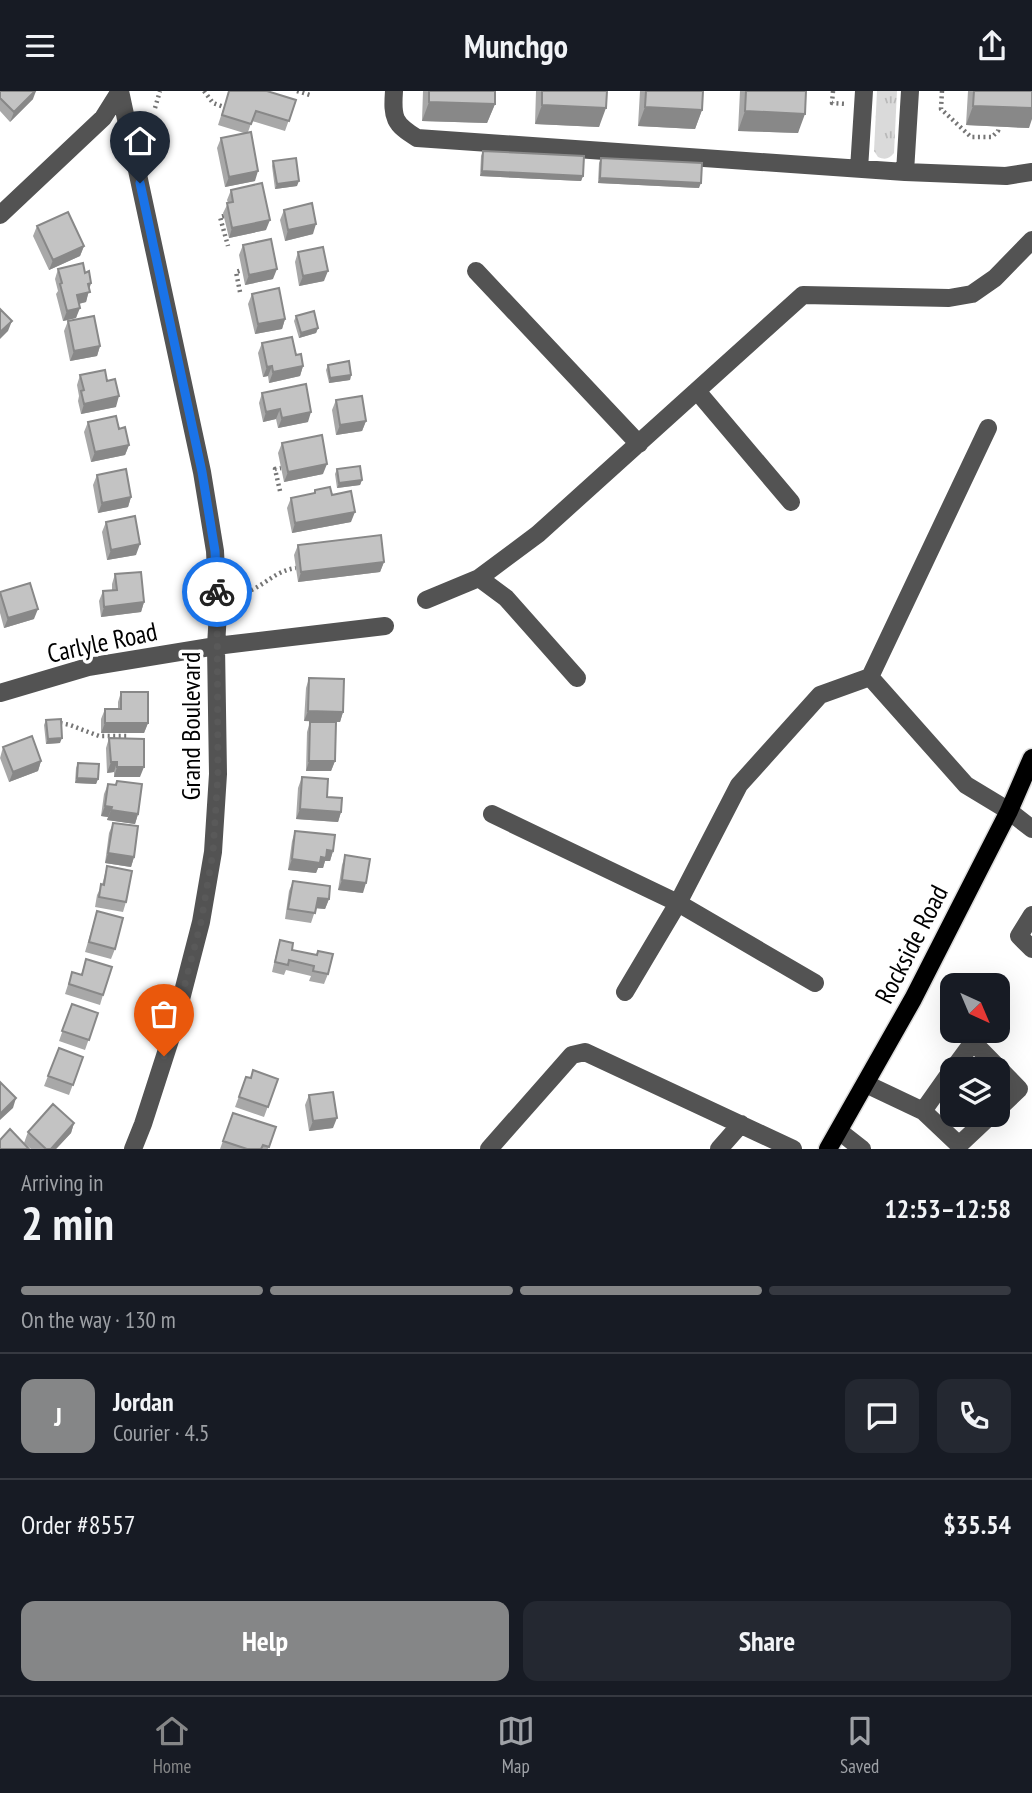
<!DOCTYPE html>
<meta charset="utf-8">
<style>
:root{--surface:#171b24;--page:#242831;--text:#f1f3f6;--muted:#9ea1a6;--line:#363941;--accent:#858687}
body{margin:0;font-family:"PT Sans Narrow",sans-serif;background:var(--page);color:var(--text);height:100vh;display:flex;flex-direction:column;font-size:26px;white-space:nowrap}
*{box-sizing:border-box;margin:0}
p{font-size:23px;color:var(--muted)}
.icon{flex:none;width:38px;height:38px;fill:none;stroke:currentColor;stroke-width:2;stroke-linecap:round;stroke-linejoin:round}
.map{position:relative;height:1058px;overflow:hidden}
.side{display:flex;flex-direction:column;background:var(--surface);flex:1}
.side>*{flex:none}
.needle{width:46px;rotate:136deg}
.fabs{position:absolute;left:940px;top:882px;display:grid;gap:14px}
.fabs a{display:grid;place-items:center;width:70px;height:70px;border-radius:14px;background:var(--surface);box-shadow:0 7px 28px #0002;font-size:35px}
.pin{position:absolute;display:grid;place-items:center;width:60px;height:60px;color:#fff;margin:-72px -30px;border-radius:50% 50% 50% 0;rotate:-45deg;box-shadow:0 0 7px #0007}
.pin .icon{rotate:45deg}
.courier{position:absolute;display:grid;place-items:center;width:70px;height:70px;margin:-35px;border:5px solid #1a73e8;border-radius:50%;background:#fff;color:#222;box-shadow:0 2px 9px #0007}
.head em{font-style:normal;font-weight:600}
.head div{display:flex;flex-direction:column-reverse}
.head{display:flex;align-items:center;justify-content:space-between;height:119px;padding:0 21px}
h1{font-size:46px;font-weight:600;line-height:52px}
.bar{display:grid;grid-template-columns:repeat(4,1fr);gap:10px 7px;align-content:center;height:84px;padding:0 21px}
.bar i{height:9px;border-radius:5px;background:var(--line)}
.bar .active{background:var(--accent)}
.bar p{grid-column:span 4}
.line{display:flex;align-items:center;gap:18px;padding:0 21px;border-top:2px solid var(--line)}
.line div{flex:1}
.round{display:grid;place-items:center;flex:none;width:74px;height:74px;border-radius:14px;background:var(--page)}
.primary-button{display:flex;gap:14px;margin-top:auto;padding:14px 21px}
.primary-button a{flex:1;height:80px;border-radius:14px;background:var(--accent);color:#fff;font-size:28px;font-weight:600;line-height:80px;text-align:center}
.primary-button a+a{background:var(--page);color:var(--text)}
header{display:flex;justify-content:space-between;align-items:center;height:91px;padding:0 21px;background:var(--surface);font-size:32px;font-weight:600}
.menu{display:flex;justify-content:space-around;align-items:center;height:98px;border-top:2px solid var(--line);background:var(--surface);font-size:19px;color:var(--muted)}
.menu a{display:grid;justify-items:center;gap:4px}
.menu .active{color:var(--accent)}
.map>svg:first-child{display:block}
.grass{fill:url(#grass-tufts)}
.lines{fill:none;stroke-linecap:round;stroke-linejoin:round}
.major-casing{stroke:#dbdbdb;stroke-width:21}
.path{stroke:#757575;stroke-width:4.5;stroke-dasharray:2 3.5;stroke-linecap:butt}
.minor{stroke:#535353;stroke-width:18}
.major{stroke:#000;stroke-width:18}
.wall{fill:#a8a8a8}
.shaded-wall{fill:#888}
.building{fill:#c3c3c3;stroke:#888;stroke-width:2}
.done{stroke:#595959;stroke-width:7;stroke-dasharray:0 12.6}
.route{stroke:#1a73e8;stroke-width:9}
.labels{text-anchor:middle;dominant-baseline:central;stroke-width:7;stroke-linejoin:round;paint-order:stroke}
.street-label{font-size:26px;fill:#000;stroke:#fff}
</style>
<header><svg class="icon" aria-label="menu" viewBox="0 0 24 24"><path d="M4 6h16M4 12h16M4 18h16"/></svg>Munchgo<svg class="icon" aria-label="share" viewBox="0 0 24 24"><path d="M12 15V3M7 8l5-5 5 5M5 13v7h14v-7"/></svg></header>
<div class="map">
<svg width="1032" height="1058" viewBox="0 0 1032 1058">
<defs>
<pattern id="grass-tufts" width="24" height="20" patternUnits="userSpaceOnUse" patternTransform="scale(1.75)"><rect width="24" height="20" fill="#dadada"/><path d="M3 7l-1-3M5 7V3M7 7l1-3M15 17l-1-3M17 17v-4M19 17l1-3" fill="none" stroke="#b9b9b9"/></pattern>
</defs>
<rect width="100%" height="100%" fill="#fff"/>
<path class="grass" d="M877 0H897L894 62C889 68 885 69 878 66L874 60Z"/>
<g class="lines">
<g class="major-casing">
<path id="major" d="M828 1058 913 908 1009 720 1032 667"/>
</g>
<path class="path" d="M204 0 213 12 224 16
M297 0 310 4
M833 0 832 12 847 13
M942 0 941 18 971 46H992L998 40 999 35
M155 17 160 0
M224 125 220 126 228 155
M240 201 236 181 242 179
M280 400 275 378 281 377
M246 501C265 495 274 480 296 477
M55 631 70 634 99 645H129"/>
<path class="minor" d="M120 0 202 381 215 460 218 521 216 555 218 683 213 761 201 831 172 943 143 1033 133 1058
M394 0C392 27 394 33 417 47L905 81 1006 85 1032 81
M859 78 864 0
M905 81 910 0
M0 124 103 27 120 0
M476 180 639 353
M697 300 791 411
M479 487 506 507 577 587
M426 509 479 487 538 443 803 204 949 207 972 203 995 187 1032 149
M870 586 988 337
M0 602 88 576 216 555 385 535
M492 723 678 812 815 892
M1032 824 1019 845 1032 858
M625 901 678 812 739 694 820 604 870 586 966 694 1009 720 1032 738
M953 978 973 951 1019 998 998 1018
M866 993 923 1020 959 1054 991 1024
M923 1020 952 979
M839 1040 862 1058
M489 1058 572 964 585 961 793 1058
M719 1058 741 1033"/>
<use href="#major" class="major"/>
</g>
<path class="wall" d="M0 0 33 8 10 31 0 20Z
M229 0H267L296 9 285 40 252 30 248 41 255 90 225 96 217 57 221 47 244 42 218 34Z
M423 0H495V13L487 32 422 30Z
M536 0H607L599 36 535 33Z
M640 0H703L702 19 695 38 638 35Z
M740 0H806L798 42 738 40Z
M968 0H1032L1029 37 966 34Z
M483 60 583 85 581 90 480 85 481 65Z
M601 67 699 97 598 92 599 72Z
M273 70 297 95 275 98 272 75Z
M231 99 266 139 229 147 223 122 228 112 227 109Z
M284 119 313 143 285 150 280 129Z
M37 135 84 155 80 165 49 179 33 145Z
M243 154 273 188 245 194 239 164Z
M298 161 324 190 299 195 295 171Z
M58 178 89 198 86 211 79 213 76 227 63 230 56 203 58 200 55 188Z
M252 203 285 228 282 238 255 243 248 213Z
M296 225 318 237 316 242 299 247 294 230Z
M68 230 100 255 97 265 70 270 64 240Z
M262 252 296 264 303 275 300 285 269 292 268 285 263 286 258 262Z
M328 274 351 284 350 289 329 292 326 279Z
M80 284 107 290 116 316 81 323 78 310 79 305 77 294Z
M262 302 308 331 278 337 276 328 263 331 259 312Z
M336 309 366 330 362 340 336 344 332 319Z
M88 331 119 338 129 354 125 364 91 371 84 341Z
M282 352 323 383 284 391 278 362Z
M337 378 362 389 360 394 337 397 335 383Z
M97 384 131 406 128 416 98 422 93 394Z
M315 399 332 404 351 431 292 442 287 417 291 407 314 402Z
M106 431 136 464 107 469 102 441Z
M298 454 384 471 380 481 298 491 294 464Z
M115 483 144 511 141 521 101 526 99 510 103 500 112 499V493Z
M0 501 34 528 4 537 0 522Z
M309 587 343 621 340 631 304 630 306 597Z
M121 601 148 632 144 642H101V628L105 618H118V611Z
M46 629 60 652 46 653 44 634Z
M310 631 335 670 331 680H306L307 641Z
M109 647 140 686H114V681L107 682 106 657Z
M3 656 41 670 38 680 9 691 0 667Z
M78 672 98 688 96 693 75 692 76 677Z
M302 686 327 706 341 721 338 731 296 728 298 697Z
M117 690 138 723 135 733 107 729 108 726 101 725 104 703 108 693 115 694Z
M113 732 134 766 131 776 105 772 109 742Z
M295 740 333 760 330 770H325L323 777H318L316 782 288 779 292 750Z
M345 764 363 802 338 799 342 774Z
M107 775 126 811 123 821 95 816 97 804 102 794Z
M293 790 329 808 325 818 316 817 311 832 285 828 289 800Z
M97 820 115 858 111 868 85 861Z
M280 849 292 859 316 864 318 860 328 883 324 893 309 890 311 885 286 879 284 884 272 881 277 859Z
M86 868 103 904 100 914 65 903 72 881 81 884Z
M72 913 98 922 85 959 59 950Z
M59 957 83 966 69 1004 44 995Z
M246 986 251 987 278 988 264 1026 235 1016Z
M309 1004 333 1037 309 1040 305 1014Z
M233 1022 276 1036 268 1058H220Z
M74 1032 71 1042 56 1058H31L24 1052 28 1041Z"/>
<path class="shaded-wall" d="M35 0H36L33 8 10 31 14 21Z
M429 11 495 13 487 32 422 30Z
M542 14 606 17 599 36 535 33Z
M973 15 1032 17V28L1029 37 966 34Z
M645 16 702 19 695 38 638 35Z
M745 20 805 23 798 42 738 40Z
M258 80 255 90 225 96 229 86Z
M482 80 583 85 581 90 480 85Z
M600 87 701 92 699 97 598 92Z
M299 90 297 95 275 98 277 93Z
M270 129 266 139 229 147 232 137Z
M316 133 313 143 285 150 288 139Z
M84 155 80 165 49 179 53 169Z
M277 178 273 188 245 194 249 184Z
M328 180 324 190 299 195 303 185Z
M91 192 86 211 73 214 77 204 88 193Z
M80 217 76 227 63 230 67 220Z
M285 228 282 238 255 243 258 233Z
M12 230 8 240 0 248V241Z
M318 237 316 242 299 247 301 242Z
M100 255 97 265 70 270 74 260Z
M272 275 268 285 263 286 267 276Z
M303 275 300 285 269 292 273 281Z
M351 284 350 289 329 292 330 287Z
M119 305 116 316 81 323 84 313Z
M280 318 276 328 263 331 266 321Z
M311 321 308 331 278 337 282 327Z
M366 330 362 340 336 344 340 334Z
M129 354 125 364 91 371 95 361Z
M327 373 323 383 284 391 288 381Z
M362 389 360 394 337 397 339 392Z
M131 406 128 416 98 422 102 412Z
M355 421 351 431 292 442 295 432Z
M140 453 136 464 107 469 111 459Z
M384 471 380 481 298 491 301 481Z
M144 511 141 521 101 526 104 516Z
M38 518 34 528 4 537 8 527Z
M308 620 343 621 340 631 304 630Z
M105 632H148L144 642H101Z
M62 647 60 652 46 653 48 648Z
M41 670 38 680 9 691 13 681Z
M309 670H335L331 680H306Z
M111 671H117L114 681 107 682Z
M117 676H144L140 686H114Z
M77 687 98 688 96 693 75 692Z
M105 715 112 716 108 726 101 725Z
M300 718 341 721 338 731 296 728Z
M111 719 138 723 135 733 107 729Z
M327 759 333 760 330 770H325L323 777H318L316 782 288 779 292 768 321 766Z
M108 762 134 766 131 776 105 772Z
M342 789 366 792 363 802 338 799Z
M318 807 329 808 325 818 314 817Z
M16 1007 13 1017 0 1029V1023Z
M337 1027 333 1037 309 1040 313 1030Z
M74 1032 71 1042 56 1058H51Z"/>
<path class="building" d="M0 0H35L14 21 0 7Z
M229 0H267L296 9 289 30 256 20 251 33 222 24Z
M429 0H495V13L429 11Z
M542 0H607L606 17 542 14Z
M646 0H703L702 19 645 16Z
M746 0H806L805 23 745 20Z
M974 0H1032V17L973 15Z
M251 41 258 80 229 86 221 47Z
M483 60 584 65 583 85 482 80Z
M296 67 299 90 277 93 273 70Z
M601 67 702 72 701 92 600 87Z
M262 92 270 129 232 137 227 112 233 111 231 99Z
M312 112 316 133 288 139 284 119Z
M68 121 84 155 53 169 37 135Z
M271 148 277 178 249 184 243 154Z
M323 156 328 180 303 185 298 161Z
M83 172 85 182 89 180 91 192 88 193 90 201 77 204 80 217 67 220 60 193 62 192 58 178Z
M279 197 285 228 258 233 252 203Z
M0 218 12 230 0 241Z
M314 220 318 237 301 242 296 225Z
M94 225 100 255 74 260 68 230Z
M292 246 296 264 301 263 303 275 273 281 272 275 267 276 262 252Z
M349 270 351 284 330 287 328 274Z
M105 279 107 290 115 288 119 305 84 313 81 300 84 299 80 284Z
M306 293 311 321 282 327 280 318 266 321 262 302Z
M362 305 366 330 340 334 336 309Z
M116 325 119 338 125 336 129 354 95 361 88 331Z
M322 344 327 373 288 381 282 352Z
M360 375 362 389 339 392 337 378Z
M126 378 131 406 102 412 97 384Z
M330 396 332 404 351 400 355 421 295 432 291 407 315 402V399Z
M135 425 140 453 111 459 106 431Z
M381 444 384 471 301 481 298 454Z
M141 481 144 511 104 516 103 500 117 499 115 483Z
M30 492 38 518 8 527 0 501Z
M309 587 344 588 343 621 308 620Z
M121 601H148V632H105V618H121Z
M61 628 62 647 48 648 46 629Z
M310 631H336L335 670H309Z
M32 645 41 670 13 681 3 656Z
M109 647 144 648V676H117V671H111Z
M78 672 99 673 98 688 77 687Z
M302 686 328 688 327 706 342 707 341 721 300 718Z
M117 690 142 693 138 723 111 719 112 716 105 715 108 693 116 694Z
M113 732 138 735 134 766 108 762Z
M295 740 335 744 333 760 327 759 326 767 321 766 320 772 292 768Z
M345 764 370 768 366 792 342 789Z
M107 775 132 780 126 811 99 806 101 793 104 794Z
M293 790 330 795 329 808 318 807 315 822 288 818Z
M97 820 123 827 115 858 89 851Z
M280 849 293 852 292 859 317 864 318 860 333 863 328 883 313 880 314 875 289 869 288 874 275 871Z
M86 868 112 876 103 904 69 893 72 881 82 884Z
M72 913 98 922 89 949 62 940Z
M59 957 83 966 73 994 48 985Z
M253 979 278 988 268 1016 239 1006 246 986 251 987Z
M0 991 16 1007 0 1023Z
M333 1001 337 1027 313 1030 309 1004Z
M53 1013 74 1032 51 1058H46L28 1041Z
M233 1022 276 1036 269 1056 263 1054 261 1058H247L223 1050Z
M10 1038 29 1058H0V1049Z"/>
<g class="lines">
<path class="done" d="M164 965 172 943 201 831 213 761 218 683 217 501"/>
<path class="route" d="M140 92 202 381 215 460 217 501"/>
</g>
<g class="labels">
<g class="street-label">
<text transform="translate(102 551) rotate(-12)">Carlyle Road</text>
<text transform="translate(190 635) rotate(-90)">Grand Boulevard</text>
<text transform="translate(911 853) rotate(-63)">Rockside Road</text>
</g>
</g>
</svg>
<div class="fabs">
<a><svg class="needle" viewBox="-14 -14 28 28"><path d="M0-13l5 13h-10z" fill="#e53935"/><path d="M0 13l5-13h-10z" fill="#9ea1a6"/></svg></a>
<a><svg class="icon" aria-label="layers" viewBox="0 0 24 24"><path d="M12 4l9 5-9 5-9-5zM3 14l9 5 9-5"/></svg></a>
</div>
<div class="pin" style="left:164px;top:965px;background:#ea580c"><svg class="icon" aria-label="bag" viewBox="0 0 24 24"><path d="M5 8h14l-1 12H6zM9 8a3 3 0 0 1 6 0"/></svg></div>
<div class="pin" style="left:140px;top:92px;background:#1f2937"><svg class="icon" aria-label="home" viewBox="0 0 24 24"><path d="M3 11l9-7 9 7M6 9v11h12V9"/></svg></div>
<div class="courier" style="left:217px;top:501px"><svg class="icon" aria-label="bike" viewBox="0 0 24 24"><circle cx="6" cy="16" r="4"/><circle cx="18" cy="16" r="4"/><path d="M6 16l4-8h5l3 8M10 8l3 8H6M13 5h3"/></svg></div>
</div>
<section class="side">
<div class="head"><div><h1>2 min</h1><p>Arriving in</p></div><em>12:53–12:58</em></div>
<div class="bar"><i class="active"></i><i class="active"></i><i class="active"></i><i></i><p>On the way · 130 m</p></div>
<div class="line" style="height:126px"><b class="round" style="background:var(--accent);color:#fff">J</b><div><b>Jordan</b><p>Courier · 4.5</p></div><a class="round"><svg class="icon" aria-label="chat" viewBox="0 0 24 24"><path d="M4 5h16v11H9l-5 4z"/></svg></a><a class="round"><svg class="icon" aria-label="phone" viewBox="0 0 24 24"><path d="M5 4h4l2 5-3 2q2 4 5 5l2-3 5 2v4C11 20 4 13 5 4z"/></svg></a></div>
<div class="line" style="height:91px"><div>Order #8557</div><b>$35.54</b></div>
<div class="primary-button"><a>Help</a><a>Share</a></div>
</section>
<nav class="menu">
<a class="active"><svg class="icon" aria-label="home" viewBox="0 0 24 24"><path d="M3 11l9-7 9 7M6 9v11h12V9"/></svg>Home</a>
<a><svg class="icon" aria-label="map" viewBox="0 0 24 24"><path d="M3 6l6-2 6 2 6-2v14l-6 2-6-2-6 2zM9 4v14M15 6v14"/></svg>Map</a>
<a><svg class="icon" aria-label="saved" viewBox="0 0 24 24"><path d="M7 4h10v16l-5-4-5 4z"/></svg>Saved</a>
</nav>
